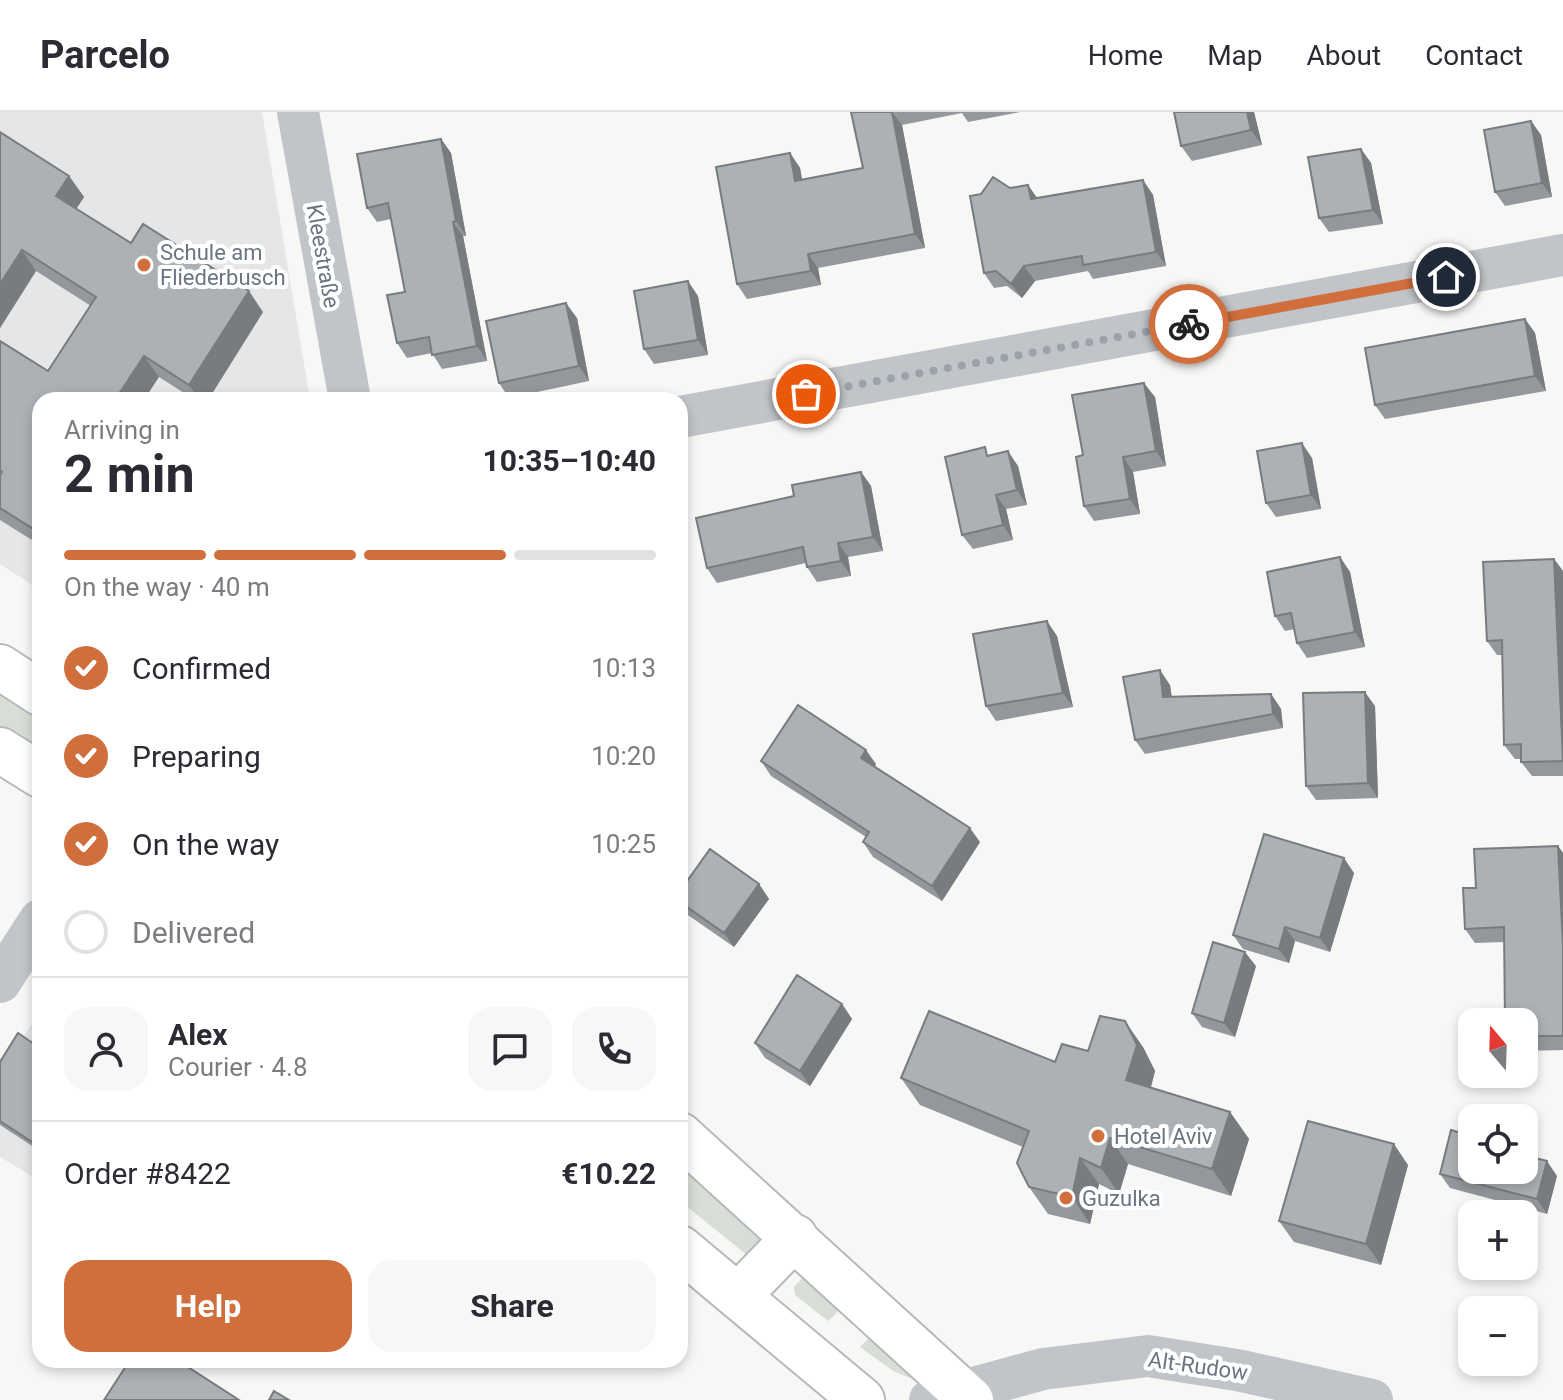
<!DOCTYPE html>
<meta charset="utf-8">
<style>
:root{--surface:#fff;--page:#f7f7f7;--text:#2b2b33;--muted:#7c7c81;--line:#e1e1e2;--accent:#d06e3c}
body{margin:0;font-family:Roboto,sans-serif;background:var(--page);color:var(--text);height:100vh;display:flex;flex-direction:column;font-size:30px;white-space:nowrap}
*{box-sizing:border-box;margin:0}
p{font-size:26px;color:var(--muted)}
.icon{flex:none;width:44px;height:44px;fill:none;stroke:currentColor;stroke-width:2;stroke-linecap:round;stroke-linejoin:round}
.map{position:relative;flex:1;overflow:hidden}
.drawer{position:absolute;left:32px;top:280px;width:656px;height:976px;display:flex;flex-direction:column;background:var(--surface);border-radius:24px;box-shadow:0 4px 12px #0003}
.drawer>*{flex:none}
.needle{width:52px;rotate:341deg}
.fabs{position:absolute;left:1458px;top:896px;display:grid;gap:16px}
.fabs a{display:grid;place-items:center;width:80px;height:80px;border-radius:16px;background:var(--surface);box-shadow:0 4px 12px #0003;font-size:40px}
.pin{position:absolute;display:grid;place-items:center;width:68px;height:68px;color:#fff;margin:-34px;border:4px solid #fff;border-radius:50%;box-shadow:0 2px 8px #0007}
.courier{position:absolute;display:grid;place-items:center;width:80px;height:80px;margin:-40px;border:6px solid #d06e3c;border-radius:50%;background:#fff;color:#222;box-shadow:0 2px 10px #0007}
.headline em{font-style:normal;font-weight:700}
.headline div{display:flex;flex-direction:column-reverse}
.headline{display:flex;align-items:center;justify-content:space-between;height:136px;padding:0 32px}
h1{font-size:52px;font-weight:700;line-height:60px}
.bar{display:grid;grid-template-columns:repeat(4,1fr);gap:12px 8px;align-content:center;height:96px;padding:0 32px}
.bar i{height:10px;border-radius:6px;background:var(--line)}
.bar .active{background:var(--accent)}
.bar p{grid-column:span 4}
.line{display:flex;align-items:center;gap:20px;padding:0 32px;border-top:2px solid var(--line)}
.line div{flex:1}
.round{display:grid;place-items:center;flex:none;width:84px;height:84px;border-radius:24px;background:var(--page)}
ol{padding:0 32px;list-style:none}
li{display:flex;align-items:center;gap:24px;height:88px}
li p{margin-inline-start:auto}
li .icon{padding:8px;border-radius:50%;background:var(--accent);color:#fff;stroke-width:4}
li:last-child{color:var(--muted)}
li i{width:44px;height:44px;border:4px solid var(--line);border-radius:50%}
.action{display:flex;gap:16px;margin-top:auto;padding:16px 32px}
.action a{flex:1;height:92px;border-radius:24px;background:var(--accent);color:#fff;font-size:32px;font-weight:700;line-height:92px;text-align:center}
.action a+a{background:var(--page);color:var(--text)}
header{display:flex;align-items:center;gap:48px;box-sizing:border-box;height:112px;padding:0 40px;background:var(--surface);border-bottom:2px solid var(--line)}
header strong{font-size:38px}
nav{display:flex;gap:44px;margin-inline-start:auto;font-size:28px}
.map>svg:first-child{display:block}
.built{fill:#e5e6e5}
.green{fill:#d8ded6}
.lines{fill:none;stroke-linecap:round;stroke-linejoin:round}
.major-casing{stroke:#b5b8bc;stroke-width:48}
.minor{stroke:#c1c4c8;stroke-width:42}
.major{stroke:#fff;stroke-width:44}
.wall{fill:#94989d}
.shaded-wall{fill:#787c7f}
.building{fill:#acb1b6;stroke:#787c7f;stroke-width:2}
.done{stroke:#9ba2aa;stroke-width:8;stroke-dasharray:0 14.4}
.route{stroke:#d06e3c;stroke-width:10}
.poi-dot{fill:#d06e3c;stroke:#fff;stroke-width:3}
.labels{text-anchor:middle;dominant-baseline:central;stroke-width:8;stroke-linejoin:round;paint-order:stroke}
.poi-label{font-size:22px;fill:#6a7582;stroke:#fff;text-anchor:start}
.street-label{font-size:22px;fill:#6a7582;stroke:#fff}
</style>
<header>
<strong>Parcelo</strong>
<nav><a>Home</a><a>Map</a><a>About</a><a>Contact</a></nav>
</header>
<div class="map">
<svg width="1563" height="1288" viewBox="0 0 1563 1288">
<rect width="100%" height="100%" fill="#f7f7f5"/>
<path class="built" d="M0 0H262L310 288H40V478L0 452Z
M40 900V1069L0 1045V959Z"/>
<path class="green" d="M0 577 40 603V641L0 615Z
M680 1048 771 1128 753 1148 680 1089Z
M803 1165 843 1195 828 1209 795 1183 794 1175Z
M872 1222 915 1265 913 1267 893 1259 860 1235Z"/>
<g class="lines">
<g class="major-casing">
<path id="major" d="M0 555 40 581
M0 638 40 663
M680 1023 971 1288
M680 1136 862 1288
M738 1184 795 1125"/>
</g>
<path class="minor" d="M298 0 350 288
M680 305 1563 143
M0 870 40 808
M930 1288 1043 1257 1148 1244 1237 1258 1372 1288"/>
<use href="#major" class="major"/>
</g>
<path class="wall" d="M851 0H1020L968 10 962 1 902 13 925 136 818 156 821 173 747 187 737 172 790 41 800 56 802 68 863 56Z
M1174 0H1254L1262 33 1192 49 1181 34Z
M1531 9 1541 23 1552 85 1505 94 1495 80Z
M0 20 69 64 84 85 76 97 131 131 263 200 208 288H195L159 265 40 288V433L0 408V229L48 259 91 194 36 159 0 216Z
M441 27 451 41 466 124H463L487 249 442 257 432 241 407 246 397 231 405 180 391 107 377 110 367 96Z
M1361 37 1371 51 1383 112 1329 120 1319 106Z
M1143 68 1153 83 1166 154 1093 167 1088 159 1035 169 1022 186 1007 174 994 176 984 161 1010 76 1037 86Z
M698 184 708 243 654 252 644 237Z
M577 206 589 269 509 286 499 271Z
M1525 207 1535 221 1546 279 1385 307 1375 293Z
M1155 285 1166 354 1133 360 1140 402 1094 409 1084 394 1083 343Z
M990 343 1018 354 1027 393 1006 397 1013 428 973 437 962 423Z
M1312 346 1321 397 1276 405 1266 391Z
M861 360 871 374 883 439 848 445 851 464 817 470 807 455 806 451 717 471 707 456 794 384Z
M1340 445 1350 460 1365 535 1307 546 1297 531 1295 517 1285 519 1275 504Z
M1554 447 1563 459V664H1532L1521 650V647H1515L1504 633 1502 543H1497L1487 529Z
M1057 524 1073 595 996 609 986 594Z
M1170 573 1172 585 1271 582 1281 597 1283 616 1145 642 1135 628Z
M1375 594 1378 686 1316 688 1306 674Z
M761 649 876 652 875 655 980 730 942 789 873 745 863 730 866 725 771 664Z
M1558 734 1563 741V938L1524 939V910L1504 830 1475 831 1465 817 1476 776Z
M1354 761 1330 840 1295 829 1289 851 1243 837 1233 823Z
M759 772 769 787 734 835 685 801 680 794V779Z
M1256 854 1235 925 1202 915 1192 901Z
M842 892 852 907 810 974 765 946 755 931Z
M1143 935 1155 959 1151 976 1230 1000 1249 1027 1231 1084 1128 1052 1119 1082 1099 1072 1090 1112 1048 1102 1029 1075 1023 1035 920 993 901 966 1055 950 1088 939Z
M40 936V1039L0 1013V950Z
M1408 1053 1381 1153 1294 1130 1279 1109Z
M1440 1062 1557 1064 1547 1102 1450 1076Z"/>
<path class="shaded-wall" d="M892 0 902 13 925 136 915 122Z
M1247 0H1254L1262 33 1251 18Z
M1531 9 1541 23 1552 85 1542 71Z
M441 27 451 41 466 124 456 109Z
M1361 37 1371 51 1383 112 1373 98Z
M790 41 800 56 805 84 795 69Z
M69 64 84 85 71 105 56 84Z
M1143 68 1153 83 1166 154 1156 140Z
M1028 73 1038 87H1031Z
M453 110 463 124 487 249 477 234Z
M22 138 36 159 0 216V172Z
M808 142 818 156 821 173 811 159Z
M1024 154 1035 169 1022 186 1011 172Z
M688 169 698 184 708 243 698 228Z
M249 179 263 200 208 288H200L189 273Z
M566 191 577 206 589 269 579 254Z
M1525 207 1535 221 1546 279 1535 264Z
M144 244 159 265 144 288H115Z
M1144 271 1155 285 1166 354 1156 339Z
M1302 331 1312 346 1321 397 1311 383Z
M1008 339 1018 354 1027 393 1017 378Z
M1123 345 1133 360 1140 402 1130 387Z
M861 360 871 374 883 439 873 425Z
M996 383 1006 397 1013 428 1003 413Z
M838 431 848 445 851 464 841 449Z
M1340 445 1350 460 1365 535 1355 520Z
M1554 447 1563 459V645Z
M1047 509 1057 524 1073 595 1063 581Z
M1160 558 1170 573 1173 600 1163 585Z
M1365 580 1375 594 1378 686 1368 671Z
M1271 582 1281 597 1283 616 1273 602Z
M866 638 876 652 871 661 861 646Z
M970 716 980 730 942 789 932 774Z
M1558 734 1563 741V834Z
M1344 746 1354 761 1330 840 1320 826Z
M759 772 769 787 734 835 724 821Z
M1285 815 1295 829 1289 851 1279 837Z
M1245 840 1256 854 1235 925 1224 911Z
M842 892 852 907 810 974 800 959Z
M1125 909 1143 935 1155 959 1145 995 1126 968Z
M1230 1000 1249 1027 1231 1084 1212 1057Z
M1110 1026 1128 1052 1119 1082 1101 1056Z
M1394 1032 1408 1053 1381 1153 1366 1132Z
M1080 1046 1099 1072 1090 1112 1072 1085Z
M1547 1049 1557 1064 1547 1102 1537 1087Z"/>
<path class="building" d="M851 0H892L915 122 808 142 811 159 737 172 716 55 790 41 795 69 863 56Z
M1174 0H1247L1251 18 1181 34Z
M1531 9 1542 71 1495 80 1484 18Z
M0 20 69 64 56 84 131 131 143 112 249 179 189 273 144 244 115 288H40V421L0 396V363L2 360 0 358V229L48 259 96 185 22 138 0 172Z
M441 27 456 109 453 110 477 234 432 243 429 225 397 231 387 183 405 180 388 91 367 96 357 42Z
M1361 37 1373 98 1319 106 1308 45Z
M993 65 1010 76 1028 73 1031 87 1143 68 1156 140 1083 153 1082 144 1024 154 1011 172 996 159 984 161 970 84 981 82Z
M688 169 698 228 644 237 634 179Z
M566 191 579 254 499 271 486 209Z
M1525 207 1535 264 1375 293 1365 236Z
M1144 271 1156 339 1123 345 1130 387 1084 394 1076 345 1083 343 1072 283Z
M1302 331 1311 383 1266 391 1257 339Z
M985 335 987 344 1008 339 1017 378 996 383 1003 413 962 423 945 345Z
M861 360 873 425 838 431 841 449 807 455 803 435 707 456 696 406 794 384 792 373Z
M1340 445 1355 520 1297 531 1291 501 1275 504 1267 460Z
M1554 447 1563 649 1521 650V632L1504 633 1502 528 1487 529 1483 450Z
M1047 509 1063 581 986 594 973 522Z
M1160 558 1163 585 1271 582 1273 602 1135 628 1123 565Z
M1365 580 1368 671 1306 674 1303 581Z
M798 593 866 638 861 646 970 716 932 774 863 730 869 720 761 649Z
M1264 722 1344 746 1320 826 1285 815 1279 837 1233 823Z
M1558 734 1563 834V924H1524V910H1505L1504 815 1465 817 1463 776H1476L1474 737Z
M710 737 759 772 724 821 680 790V779Z
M1213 830 1245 840 1224 911 1192 901Z
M797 863 842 892 800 959 755 931Z
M929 899 1055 950 1062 932 1088 939 1100 904 1125 909 1137 933 1126 968 1230 1000 1212 1057 1110 1026 1101 1056 1080 1046 1072 1085 1029 1075 1017 1051 1029 1019 901 966Z
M18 921 40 936V1035L0 1009V950Z
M1308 1009 1394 1032 1366 1132 1279 1109Z
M1451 1018 1472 1024V1058H1524V1043L1547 1049 1537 1087 1440 1062Z
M130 1248H177L239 1288H104Z
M274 1279 289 1288H269Z"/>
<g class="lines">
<path class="done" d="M806 282 1189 212"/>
<path class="route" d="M1189 212 1446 165"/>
</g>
<g class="poi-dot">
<circle cx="144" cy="153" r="8"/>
<circle cx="1098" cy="1024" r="8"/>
<circle cx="1066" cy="1086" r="8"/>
</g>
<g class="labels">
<g class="poi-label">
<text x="160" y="140">Schule am<tspan x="160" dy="25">Fliederbusch</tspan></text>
<text x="1114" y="1024">Hotel Aviv</text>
<text x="1082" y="1086">Guzulka</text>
</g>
<g class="street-label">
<text transform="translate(323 144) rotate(80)">Kleestraße</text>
<text transform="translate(1198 1254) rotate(8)">Alt-Rudow</text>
</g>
</g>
</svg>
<div class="fabs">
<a><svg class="needle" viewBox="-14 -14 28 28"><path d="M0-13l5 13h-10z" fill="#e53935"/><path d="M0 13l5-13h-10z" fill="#7c7c81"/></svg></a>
<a><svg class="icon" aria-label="locate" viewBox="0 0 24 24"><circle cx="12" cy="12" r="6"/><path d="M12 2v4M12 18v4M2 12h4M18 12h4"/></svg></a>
<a>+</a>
<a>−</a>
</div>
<div class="pin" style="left:806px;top:282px;background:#ea580c"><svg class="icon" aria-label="bag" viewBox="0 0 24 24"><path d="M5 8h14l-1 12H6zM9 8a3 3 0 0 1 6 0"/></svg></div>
<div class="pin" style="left:1446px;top:165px;background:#1f2937"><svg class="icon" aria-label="home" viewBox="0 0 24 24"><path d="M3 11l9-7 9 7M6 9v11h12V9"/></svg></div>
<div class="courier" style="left:1189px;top:212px"><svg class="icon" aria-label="bike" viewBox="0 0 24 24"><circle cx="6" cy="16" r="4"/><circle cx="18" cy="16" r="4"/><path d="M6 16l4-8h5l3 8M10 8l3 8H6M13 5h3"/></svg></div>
<section class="drawer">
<div class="headline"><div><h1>2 min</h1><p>Arriving in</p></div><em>10:35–10:40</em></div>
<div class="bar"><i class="active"></i><i class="active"></i><i class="active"></i><i></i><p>On the way · 40 m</p></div>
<ol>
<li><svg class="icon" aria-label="check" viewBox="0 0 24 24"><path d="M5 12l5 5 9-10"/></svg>Confirmed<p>10:13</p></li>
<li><svg class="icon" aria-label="check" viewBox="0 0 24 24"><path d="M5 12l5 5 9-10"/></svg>Preparing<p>10:20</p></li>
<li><svg class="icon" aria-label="check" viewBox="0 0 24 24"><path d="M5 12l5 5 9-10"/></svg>On the way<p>10:25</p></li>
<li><i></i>Delivered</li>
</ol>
<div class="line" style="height:144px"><a class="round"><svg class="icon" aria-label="person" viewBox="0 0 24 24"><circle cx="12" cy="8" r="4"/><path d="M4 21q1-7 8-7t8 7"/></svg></a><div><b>Alex</b><p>Courier · 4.8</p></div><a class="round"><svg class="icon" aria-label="chat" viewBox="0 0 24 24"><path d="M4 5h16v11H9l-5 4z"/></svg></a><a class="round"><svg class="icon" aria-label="phone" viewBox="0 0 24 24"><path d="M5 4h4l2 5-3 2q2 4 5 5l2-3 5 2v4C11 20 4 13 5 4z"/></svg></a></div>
<div class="line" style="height:104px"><div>Order #8422</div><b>€10.22</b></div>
<div class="action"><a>Help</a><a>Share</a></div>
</section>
</div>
